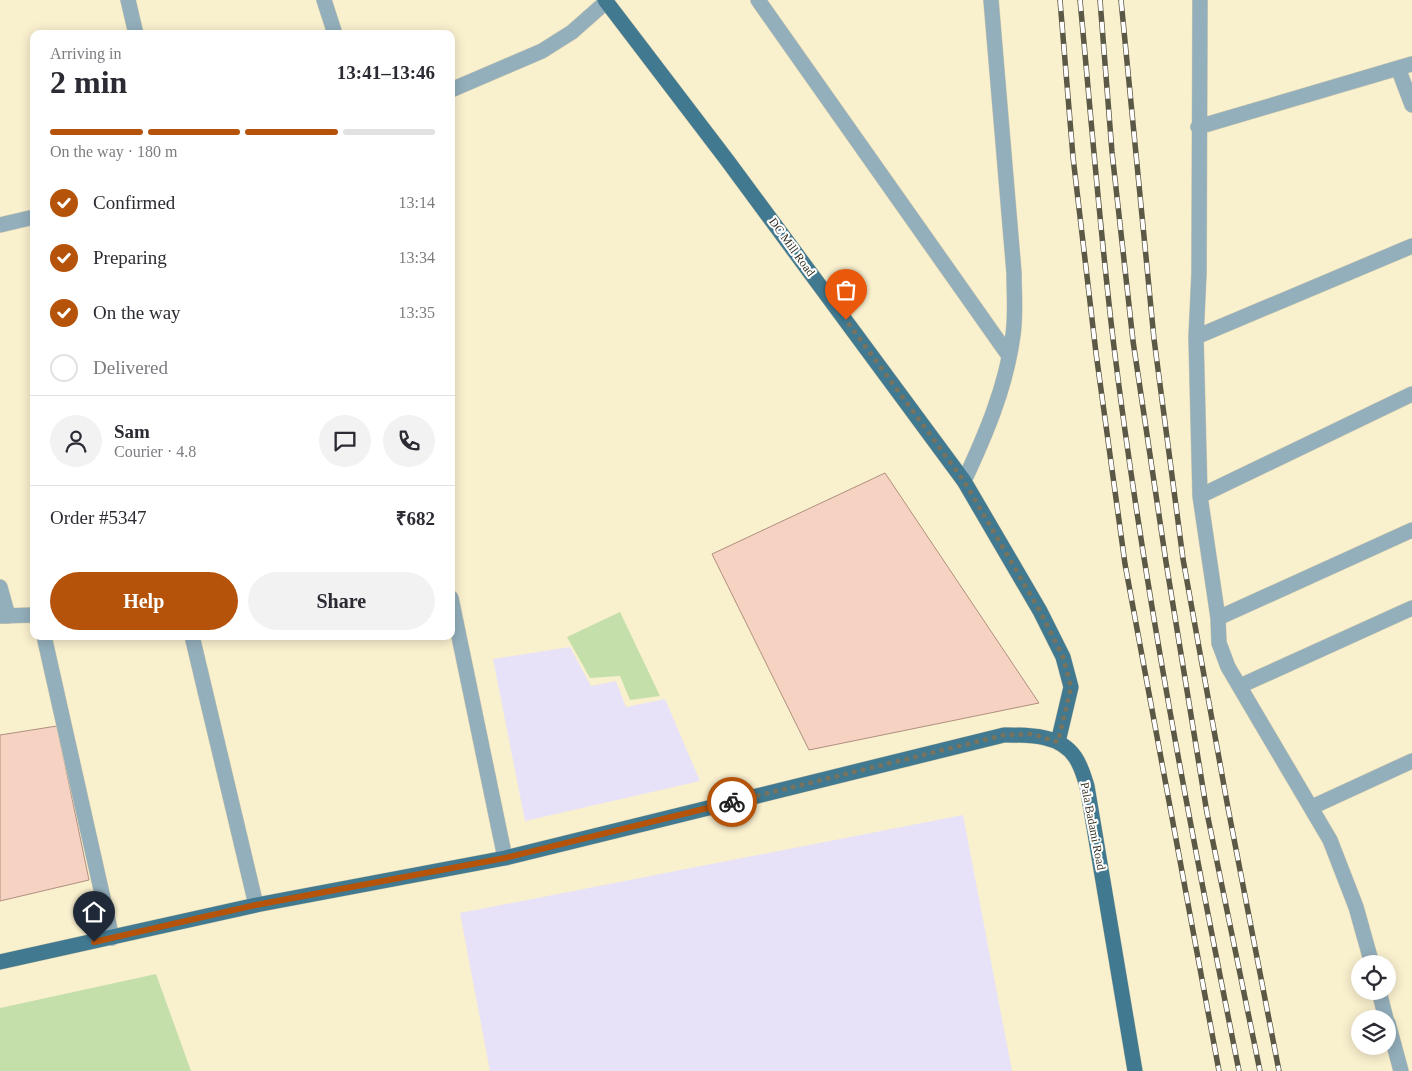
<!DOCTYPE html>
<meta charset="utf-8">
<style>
:root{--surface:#fff;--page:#f2f2f3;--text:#2b2b33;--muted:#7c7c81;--line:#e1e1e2;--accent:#b45309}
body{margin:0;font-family:"Times New Roman",serif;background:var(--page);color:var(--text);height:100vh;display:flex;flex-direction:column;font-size:19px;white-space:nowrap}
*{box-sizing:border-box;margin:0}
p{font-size:16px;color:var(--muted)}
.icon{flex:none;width:28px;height:28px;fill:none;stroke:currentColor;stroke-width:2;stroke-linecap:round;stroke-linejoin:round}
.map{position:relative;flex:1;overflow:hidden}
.sheet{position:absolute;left:30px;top:30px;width:425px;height:610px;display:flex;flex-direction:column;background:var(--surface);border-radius:10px;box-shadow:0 2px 12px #0003}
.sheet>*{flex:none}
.fabs{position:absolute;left:1351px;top:955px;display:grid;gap:10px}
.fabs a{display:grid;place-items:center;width:45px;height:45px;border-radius:50%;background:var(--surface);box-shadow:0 2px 12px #0003;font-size:25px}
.pin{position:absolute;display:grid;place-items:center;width:42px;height:42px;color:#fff;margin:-51px -21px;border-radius:50% 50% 50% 0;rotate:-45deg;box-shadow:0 0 5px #0007}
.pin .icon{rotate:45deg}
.courier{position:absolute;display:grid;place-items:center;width:50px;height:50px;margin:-25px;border:4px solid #b45309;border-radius:50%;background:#fff;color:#222;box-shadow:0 1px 6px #0007}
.summary em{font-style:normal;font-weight:600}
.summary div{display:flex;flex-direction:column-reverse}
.summary{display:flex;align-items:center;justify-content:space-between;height:85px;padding:0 20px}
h1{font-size:32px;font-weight:600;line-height:38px}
.bar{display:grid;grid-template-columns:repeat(4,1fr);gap:8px 5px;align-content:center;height:60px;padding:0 20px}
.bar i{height:6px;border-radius:4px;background:var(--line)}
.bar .current{background:var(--accent)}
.bar p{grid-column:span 4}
.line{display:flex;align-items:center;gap:12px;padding:0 20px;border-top:1px solid var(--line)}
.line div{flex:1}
.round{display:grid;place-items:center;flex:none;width:52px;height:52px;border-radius:26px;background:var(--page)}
ol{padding:0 20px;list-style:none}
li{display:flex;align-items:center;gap:15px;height:55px}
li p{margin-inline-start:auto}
li .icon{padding:5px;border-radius:50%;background:var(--accent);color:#fff;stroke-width:4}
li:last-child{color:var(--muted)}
li i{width:28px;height:28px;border:2px solid var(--line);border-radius:50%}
.cta{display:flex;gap:10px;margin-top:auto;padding:10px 20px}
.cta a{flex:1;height:58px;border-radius:30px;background:var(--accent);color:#fff;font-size:20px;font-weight:600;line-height:58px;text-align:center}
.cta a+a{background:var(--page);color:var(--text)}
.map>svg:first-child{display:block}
.education{fill:#e7e2f8}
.green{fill:#c5dfaa}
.building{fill:#f5d2c1;stroke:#af8f7f}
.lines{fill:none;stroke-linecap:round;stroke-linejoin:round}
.minor-casing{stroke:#d5cdaf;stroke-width:16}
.major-casing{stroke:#d5cdaf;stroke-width:16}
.minor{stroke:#93afbc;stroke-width:15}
.major{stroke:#407990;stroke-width:15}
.rail-casing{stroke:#5c5846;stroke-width:5.5}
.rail{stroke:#fff;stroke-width:4;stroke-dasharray:11;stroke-linecap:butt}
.done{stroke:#78735e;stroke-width:5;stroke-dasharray:0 9}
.route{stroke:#b45309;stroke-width:6}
.labels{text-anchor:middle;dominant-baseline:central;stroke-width:4;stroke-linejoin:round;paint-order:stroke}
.street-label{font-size:12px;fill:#322f22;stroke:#fff}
</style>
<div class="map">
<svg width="1412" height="1071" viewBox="0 0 1412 1071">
<rect width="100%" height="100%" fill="#f9f0ce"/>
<path class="education" d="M570 647 591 686 616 681 626 707 665 699 700 781 525 821 493 659Z
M963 815 1012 1071H490L460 913Z"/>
<path class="green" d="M620 612 660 696 630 700 620 676 590 678 567 637Z
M156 974 191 1071H0V1008Z"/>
<path class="building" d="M885 473 1039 703 809 750 712 554Z
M57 726 89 880 0 901V735Z"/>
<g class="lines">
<g class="minor-casing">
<path id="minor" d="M128 0 136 34
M324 0 335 34
M758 0 1009 356
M1200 0 1199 273 1196 337 1200 496 1218 618 1219 643 1228 667 1330 840 1356 907 1372 964
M1398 68 1412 105
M451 90 542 51 572 32 606 2
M1198 127 1412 64
M0 225 34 217
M1196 337 1412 246
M964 481C986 434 1006 387 1013 335 1016 314 1014 293 1014 273L991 0
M1200 496 1412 394
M0 587 8 616
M451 598 505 858
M0 616 34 615
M1218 618 1412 530
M44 636 112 938
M192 636 256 905
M1240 686 1412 608
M1312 807 1412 761
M1379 991 1386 1019
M1388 1023 1401 1071"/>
</g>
<g class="major-casing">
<path id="major" d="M605 0 727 160 964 481 1040 611 1063 657 1071 687 1058 742
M0 962 256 905 505 858 1004 735C1028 735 1060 734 1075 757 1081 765 1084 777 1087 786L1135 1071"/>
</g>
<use href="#minor" class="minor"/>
<use href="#major" class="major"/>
<g class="rail-casing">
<path id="rail" d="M1060 0 1073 157 1096 353 1125 564 1219 1071
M1080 0C1091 116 1100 232 1114 347 1144 590 1191 831 1239 1071
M1100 0 1112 152 1133 341 1166 562 1207 813 1260 1071
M1121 0 1154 339 1183 559 1228 808 1279 1071"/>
</g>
<use href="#rail" class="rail"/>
</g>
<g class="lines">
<path class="done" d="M732 802 1004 735 1032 734 1058 742 1071 687 1063 657 1040 611 964 481 846 320"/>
<path class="route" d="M94 942 256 905 505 858 732 802"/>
</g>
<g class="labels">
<g class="street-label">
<text transform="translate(792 247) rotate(54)">DC Mill Road</text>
<text transform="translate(1093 826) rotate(79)">Pala Badami Road</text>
</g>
</g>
</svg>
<div class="fabs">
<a><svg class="icon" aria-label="locate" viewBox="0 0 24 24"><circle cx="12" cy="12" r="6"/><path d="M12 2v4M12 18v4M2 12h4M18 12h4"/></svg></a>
<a><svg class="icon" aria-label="layers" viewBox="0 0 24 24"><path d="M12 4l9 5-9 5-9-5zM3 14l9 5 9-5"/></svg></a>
</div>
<div class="pin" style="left:846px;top:320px;background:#ea580c"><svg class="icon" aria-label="bag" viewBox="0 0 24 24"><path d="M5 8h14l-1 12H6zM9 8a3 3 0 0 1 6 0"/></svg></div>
<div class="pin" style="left:94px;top:942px;background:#1f2937"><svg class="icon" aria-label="home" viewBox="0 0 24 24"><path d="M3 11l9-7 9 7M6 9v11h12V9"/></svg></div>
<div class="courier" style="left:732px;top:802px"><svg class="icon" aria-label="bike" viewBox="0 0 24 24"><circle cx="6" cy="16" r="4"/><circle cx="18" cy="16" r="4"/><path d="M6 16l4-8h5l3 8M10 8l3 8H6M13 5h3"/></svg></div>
<section class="sheet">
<div class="summary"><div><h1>2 min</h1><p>Arriving in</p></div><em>13:41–13:46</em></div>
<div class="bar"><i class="current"></i><i class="current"></i><i class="current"></i><i></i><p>On the way · 180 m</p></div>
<ol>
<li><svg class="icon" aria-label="check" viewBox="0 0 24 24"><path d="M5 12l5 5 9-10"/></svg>Confirmed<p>13:14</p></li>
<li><svg class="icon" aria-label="check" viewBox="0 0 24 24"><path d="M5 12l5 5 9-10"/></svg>Preparing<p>13:34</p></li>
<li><svg class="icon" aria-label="check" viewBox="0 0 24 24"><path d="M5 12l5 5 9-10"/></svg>On the way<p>13:35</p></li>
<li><i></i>Delivered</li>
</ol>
<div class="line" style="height:90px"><a class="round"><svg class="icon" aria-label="person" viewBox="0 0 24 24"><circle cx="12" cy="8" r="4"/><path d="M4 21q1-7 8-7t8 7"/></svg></a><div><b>Sam</b><p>Courier · 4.8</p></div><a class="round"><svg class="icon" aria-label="chat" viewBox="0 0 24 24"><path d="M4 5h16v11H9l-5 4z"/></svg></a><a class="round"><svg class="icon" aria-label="phone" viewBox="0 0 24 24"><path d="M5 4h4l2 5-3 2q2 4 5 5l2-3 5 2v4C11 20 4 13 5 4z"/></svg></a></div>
<div class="line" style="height:65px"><div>Order #5347</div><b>₹682</b></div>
<div class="cta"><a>Help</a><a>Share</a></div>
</section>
</div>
